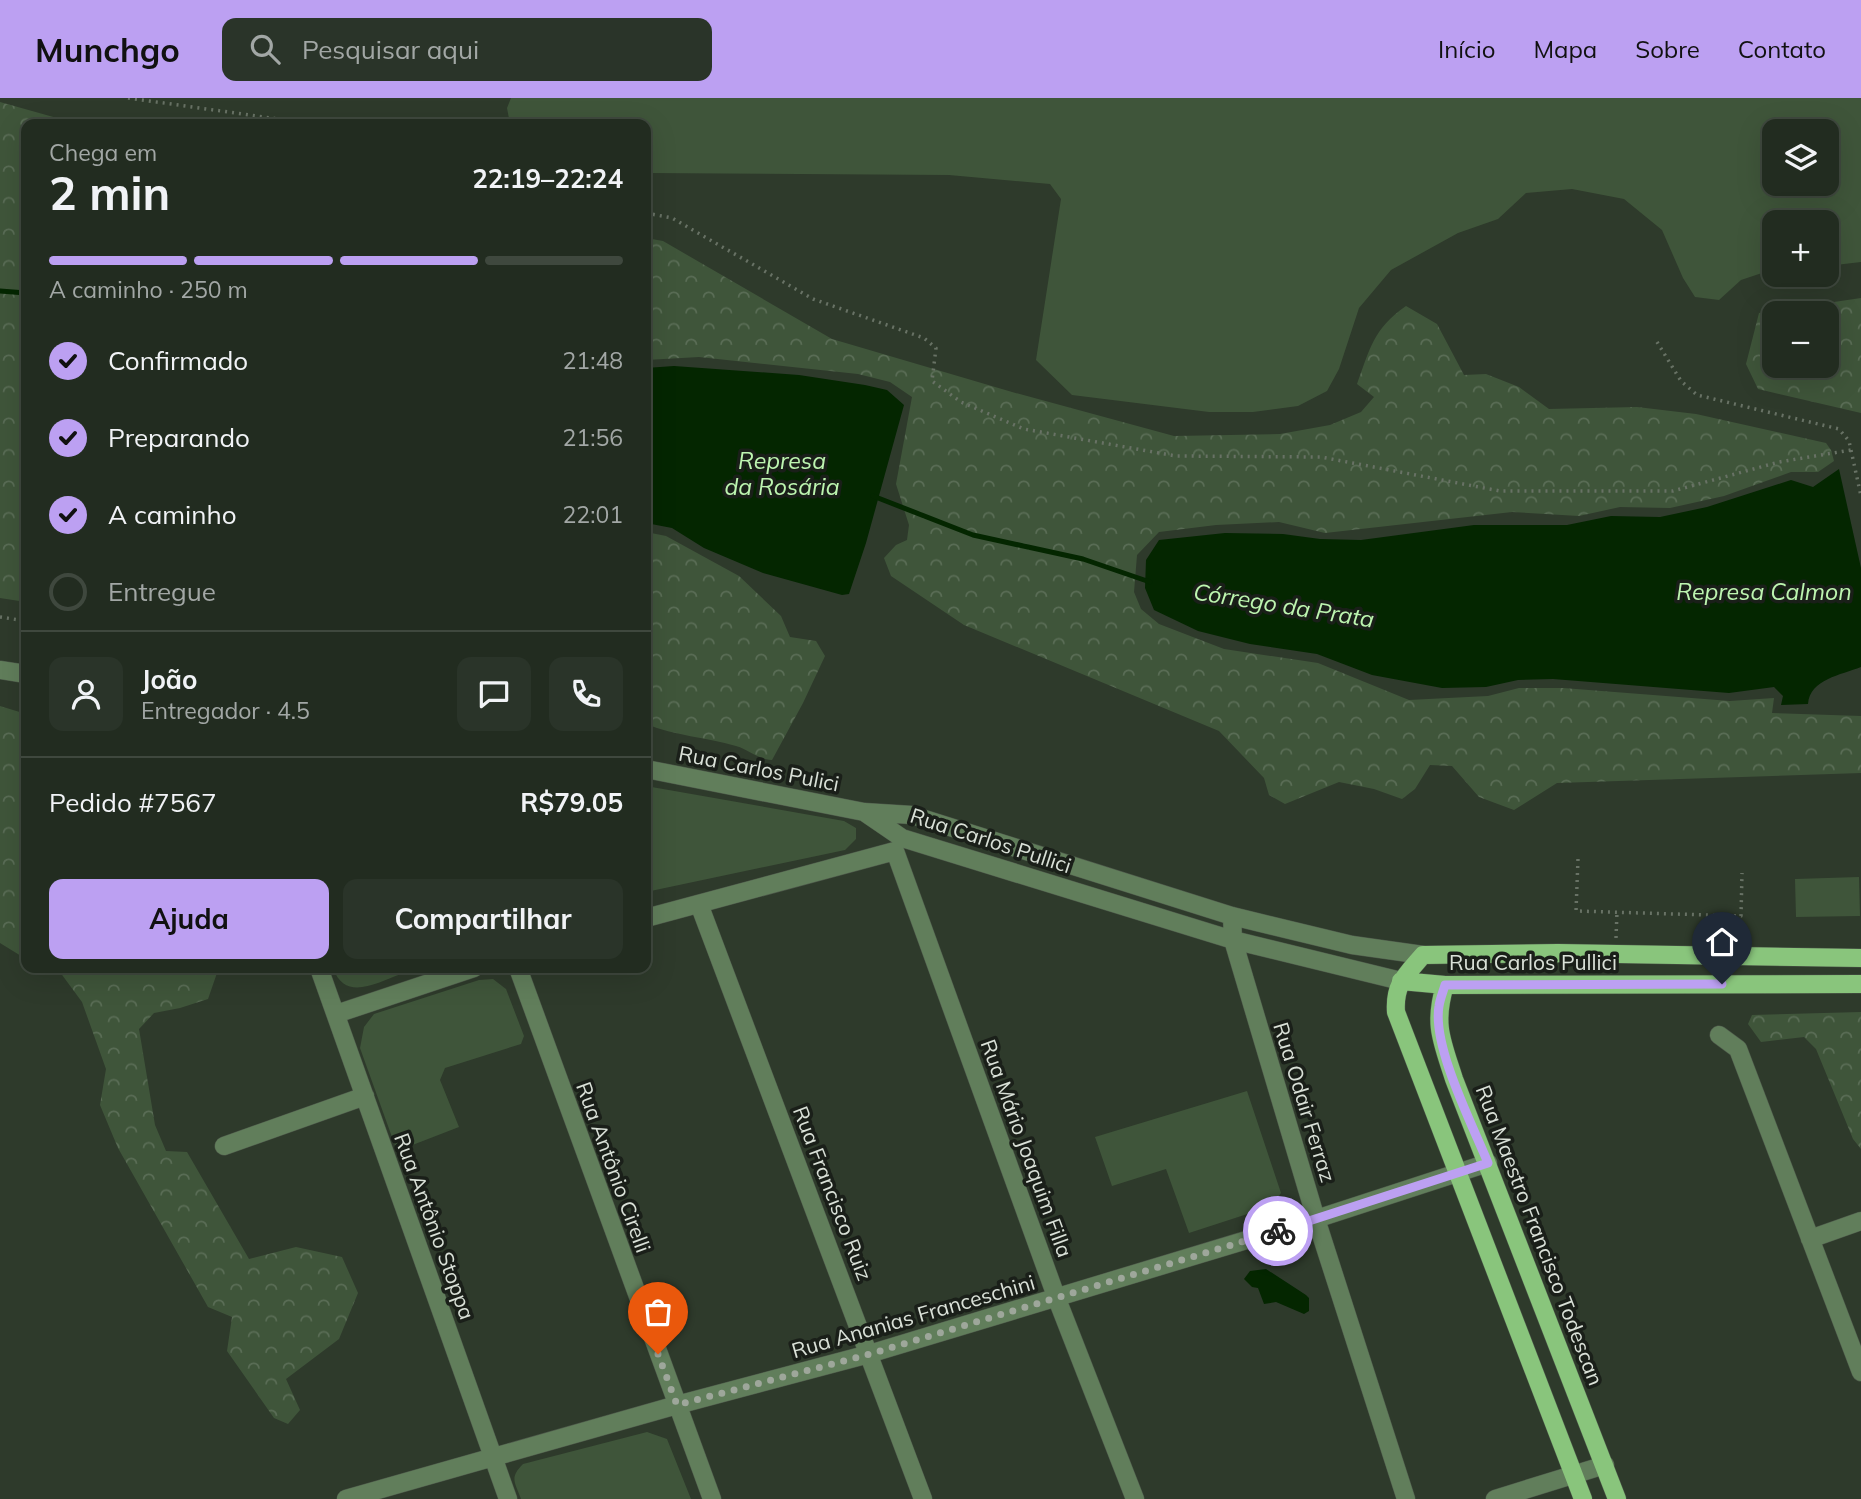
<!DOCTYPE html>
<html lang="pt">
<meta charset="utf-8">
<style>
:root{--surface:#222c20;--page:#2a3429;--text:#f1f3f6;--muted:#a2a7a5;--line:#3f483e;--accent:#bca0f2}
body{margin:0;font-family:Mulish,sans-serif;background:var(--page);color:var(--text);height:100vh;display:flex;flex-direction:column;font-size:26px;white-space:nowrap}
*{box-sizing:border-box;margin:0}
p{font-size:23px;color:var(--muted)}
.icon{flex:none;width:38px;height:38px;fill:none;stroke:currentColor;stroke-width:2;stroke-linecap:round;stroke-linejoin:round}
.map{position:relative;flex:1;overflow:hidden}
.side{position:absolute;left:21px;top:21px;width:630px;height:854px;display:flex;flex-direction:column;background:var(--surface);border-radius:14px;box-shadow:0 7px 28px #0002,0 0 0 2px var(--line)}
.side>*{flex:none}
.fabs{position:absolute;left:1762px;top:21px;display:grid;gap:14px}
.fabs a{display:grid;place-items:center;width:77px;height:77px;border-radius:14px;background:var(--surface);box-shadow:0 7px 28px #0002,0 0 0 2px var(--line);font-size:35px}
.pin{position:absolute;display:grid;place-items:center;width:60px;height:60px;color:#fff;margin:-72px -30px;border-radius:50% 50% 50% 0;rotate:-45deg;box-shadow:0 0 7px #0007}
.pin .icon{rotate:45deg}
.courier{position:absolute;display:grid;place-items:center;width:70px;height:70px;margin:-35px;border:5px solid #bca0f2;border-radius:50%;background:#fff;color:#222;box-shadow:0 2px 9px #0007}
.head em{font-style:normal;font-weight:700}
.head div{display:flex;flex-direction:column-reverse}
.head{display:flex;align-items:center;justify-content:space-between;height:119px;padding:0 28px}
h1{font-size:46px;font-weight:700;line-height:52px}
.bar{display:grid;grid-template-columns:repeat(4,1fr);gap:10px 7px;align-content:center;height:84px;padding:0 28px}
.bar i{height:9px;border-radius:5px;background:var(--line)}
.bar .active{background:var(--accent)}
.bar p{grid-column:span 4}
.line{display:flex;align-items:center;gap:18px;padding:0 28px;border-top:2px solid var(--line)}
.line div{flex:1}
.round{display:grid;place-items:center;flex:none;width:74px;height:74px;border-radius:14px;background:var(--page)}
ol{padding:0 28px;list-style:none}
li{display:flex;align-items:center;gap:21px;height:77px}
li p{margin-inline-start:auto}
li .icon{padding:7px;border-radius:50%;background:var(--accent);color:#111;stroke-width:4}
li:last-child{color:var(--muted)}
li i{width:38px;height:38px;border:4px solid var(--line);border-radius:50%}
.primary-button{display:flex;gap:14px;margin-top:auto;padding:14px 28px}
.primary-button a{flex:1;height:80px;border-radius:14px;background:var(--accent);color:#111;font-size:28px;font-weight:700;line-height:80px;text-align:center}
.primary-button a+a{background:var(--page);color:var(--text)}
header{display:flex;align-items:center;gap:42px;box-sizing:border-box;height:98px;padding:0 35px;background:var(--accent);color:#111}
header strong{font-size:33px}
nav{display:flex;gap:38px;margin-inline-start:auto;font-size:24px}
.search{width:490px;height:63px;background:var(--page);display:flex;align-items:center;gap:18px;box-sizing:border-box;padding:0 24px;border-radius:14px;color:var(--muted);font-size:26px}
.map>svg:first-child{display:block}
.grass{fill:#3f553a;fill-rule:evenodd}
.forest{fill:url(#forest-crowns);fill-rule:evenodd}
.water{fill:#042600}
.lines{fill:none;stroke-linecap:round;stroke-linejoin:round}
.stream{stroke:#042600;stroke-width:5}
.minor-casing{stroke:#4d584a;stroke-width:19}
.major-casing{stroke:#4d584a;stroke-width:19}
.path{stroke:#687265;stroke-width:3.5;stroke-dasharray:2 5;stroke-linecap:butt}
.minor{stroke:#617e5b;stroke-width:18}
.major{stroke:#89c57c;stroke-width:18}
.done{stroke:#9ea79b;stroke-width:7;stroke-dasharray:0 12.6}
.route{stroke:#bca0f2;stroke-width:9}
.labels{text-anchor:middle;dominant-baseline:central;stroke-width:7;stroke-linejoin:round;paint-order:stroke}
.street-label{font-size:21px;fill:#dae1d8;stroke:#1a1f19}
.water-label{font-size:23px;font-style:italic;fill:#bdf5b0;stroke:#1a1f19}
</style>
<header>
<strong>Munchgo</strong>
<div class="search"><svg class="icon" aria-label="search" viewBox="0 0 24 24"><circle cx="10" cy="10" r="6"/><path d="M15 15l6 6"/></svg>Pesquisar aqui</div>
<nav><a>Início</a><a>Mapa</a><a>Sobre</a><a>Contato</a></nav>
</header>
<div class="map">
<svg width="1861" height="1401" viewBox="0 0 1861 1401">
<defs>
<pattern id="forest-crowns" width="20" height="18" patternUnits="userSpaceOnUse" patternTransform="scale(1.75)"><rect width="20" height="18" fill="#3f553a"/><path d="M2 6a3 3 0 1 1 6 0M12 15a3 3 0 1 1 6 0" fill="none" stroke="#5a6d56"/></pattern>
</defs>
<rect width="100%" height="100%" fill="#2e3a2b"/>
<path class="grass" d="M511 0H1861V164L1827 168V124H1774V171L1741 182 1719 202 1695 199 1683 180 1662 132 1624 101 1572 91 1526 95 1498 121 1458 135 1391 172 1359 210 1339 271 1327 293 1298 308 1253 314H1209L1072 297 1036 262 1061 101 1050 86 949 77 646 75V26H510L507 10ZM1827 33V86H1774V33Z
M646 688 844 723 856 730V741L845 752 646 794Z
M1859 779 1860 818 1796 819 1795 781Z
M333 870H398L401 876C376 885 345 904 333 870Z
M493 881 506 891 524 938 521 946 445 970 440 982 459 1029 397 1053 360 950 364 929 374 916 479 882Z
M1247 993 1281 1095 1272 1108 1189 1135 1166 1071 1112 1088 1095 1039Z
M647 1334 667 1341 691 1401H521C515 1384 509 1380 523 1366Z"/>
<path class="forest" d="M0 4 64 22 147 26H26V504L0 500Z
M646 140 663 143 832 241 1012 294 1174 338 1280 336 1330 327 1361 314 1374 299 1357 286C1370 251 1373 231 1406 208L1437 226 1464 277 1486 276 1519 289 1549 311 1637 309 1696 316 1826 345 1831 352 1834 363 1818 374H1791L1724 398 1670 410 1620 409 1579 418 1512 414 1325 435 1279 424 1216 427 1159 434 1137 457 1134 494 1141 511 1159 526 1224 551 1318 565 1409 602 1488 598 1519 590H1563L1730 603 1774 600 1772 615 1861 618V675L1557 685 1514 712 1479 699 1452 668 1430 667 1415 691 1402 701 1374 691 1339 684 1285 706 1269 697 1264 680 1219 633 964 527 891 478 884 460 896 447 907 442 909 427 896 386 912 299 890 284 858 276 699 259 646 262Z
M1861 200V315L1758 291 1746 266 1759 215ZM1827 215V268H1774V215Z
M646 434 666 438 739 478 781 518 790 539 816 543 825 558 803 605 772 662C757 661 750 652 736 648 706 639 675 638 646 626Z
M0 608 26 616V861L0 845Z
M57 870H230L217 875 208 901 180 910 154 915 139 931 155 1027 166 1053 187 1054 249 1161 296 1149 342 1159 358 1195 339 1241 286 1281 300 1312 288 1326 274 1320 227 1253 232 1219 208 1209 118 1050 100 1007 106 971 82 904Z
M1861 914V1051L1853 1041 1816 951 1804 939 1761 944 1748 926 1752 917Z"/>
<path class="water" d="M674 268 799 277 865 287 887 292 904 307 866 445 849 496 842 497 763 475 704 450 672 430 646 425V270Z
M1839 371 1861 470V569C1841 577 1810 581 1808 606L1781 607 1783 598 1774 589 1729 595 1553 581 1518 582 1486 589 1442 590 1372 577 1317 556 1250 546 1198 533 1154 512 1145 490 1146 462 1159 442 1225 435 1283 436 1320 441 1361 442 1474 427H1567L1611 418 1660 419 1707 409 1791 382 1813 389Z
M1266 1171 1306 1197 1309 1200V1213L1304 1216 1276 1204 1264 1206 1258 1190 1252 1189 1244 1181 1250 1173Z"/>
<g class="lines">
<path class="stream" d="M0 193 26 195
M873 398 973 437 1083 461 1150 484"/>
<g class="minor-casing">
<path id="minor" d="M0 572 26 576
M646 671 864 714 912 717 1232 818 1352 847 1423 857
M864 714 902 740 1233 842 1401 883
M895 753 1057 1201 1135 1401
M699 806 923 1401
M1232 818 1233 842 1316 1121 1406 1401
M646 820 895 753
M319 870 508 1401
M518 870 712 1401
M336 916 474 870
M1719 937 1738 951 1861 1274
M224 1048 365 998
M1810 1141 1861 1123
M346 1401 677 1307 869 1256 1316 1121 1488 1065
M1495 1401 1605 1367"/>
</g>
<g class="major-casing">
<path id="major" d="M1401 883 1445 887 1861 886
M1445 887C1433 927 1442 943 1454 981L1617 1401
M1583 1401 1396 914C1394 886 1406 877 1423 857L1558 855 1861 860"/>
</g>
<path class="path" d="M128 0 314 26
M646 115 672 120 813 201 924 240 936 250 932 283 961 304 1024 331 1176 358 1321 359 1500 393H1673L1779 364 1851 352
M1657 244 1681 283 1697 297 1839 331 1849 343 1861 398
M0 519 26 523
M1578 761 1576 813 1741 818 1742 775
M1616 840 1617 814
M1710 842 1712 817"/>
<use href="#minor" class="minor"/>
<use href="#major" class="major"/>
</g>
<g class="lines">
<path class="done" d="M658 1256 677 1307 870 1256 1278 1133"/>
<path class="route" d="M1278 1133 1488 1065C1472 1026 1432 948 1439 908 1440 901 1443 894 1445 887L1722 886"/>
</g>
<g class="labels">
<g class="street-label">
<text transform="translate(759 670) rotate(11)">Rua Carlos Pulici</text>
<text transform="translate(991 742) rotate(18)">Rua Carlos Pullici</text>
<text x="1533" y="864">Rua Carlos Pullici</text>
<text transform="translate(1305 1004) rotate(73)">Rua Odair Ferraz</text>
<text transform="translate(1027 1050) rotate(70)">Rua Mário Joaquim Filla</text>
<text transform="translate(614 1069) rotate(70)">Rua Antônio Cirelli</text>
<text transform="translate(833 1095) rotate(69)">Rua Francisco Ruiz</text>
<text transform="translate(435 1128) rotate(70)">Rua Antônio Stoppa</text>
<text transform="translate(1540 1137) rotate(69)">Rua Maestro Francisco Todescan</text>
<text transform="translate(913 1218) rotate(-16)">Rua Ananias Franceschini</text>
</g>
<g class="water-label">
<text x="782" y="362">Represa<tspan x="782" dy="26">da Rosária</tspan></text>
<text x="1764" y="493">Represa Calmon</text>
<text transform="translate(1284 507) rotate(9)">Córrego da Prata</text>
</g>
</g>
</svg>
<div class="fabs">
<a><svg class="icon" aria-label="layers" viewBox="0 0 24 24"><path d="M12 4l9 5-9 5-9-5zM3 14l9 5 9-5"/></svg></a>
<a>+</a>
<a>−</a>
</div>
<div class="pin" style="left:658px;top:1256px;background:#ea580c"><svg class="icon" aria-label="bag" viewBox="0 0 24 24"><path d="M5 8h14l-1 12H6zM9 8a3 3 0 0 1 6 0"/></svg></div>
<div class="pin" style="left:1722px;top:886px;background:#1f2937"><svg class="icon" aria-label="home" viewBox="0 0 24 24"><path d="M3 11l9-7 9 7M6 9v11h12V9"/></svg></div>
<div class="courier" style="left:1278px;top:1133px"><svg class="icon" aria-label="bike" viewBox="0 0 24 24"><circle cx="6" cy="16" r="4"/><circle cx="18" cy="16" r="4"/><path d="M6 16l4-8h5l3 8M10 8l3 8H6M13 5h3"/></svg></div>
<section class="side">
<div class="head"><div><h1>2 min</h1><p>Chega em</p></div><em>22:19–22:24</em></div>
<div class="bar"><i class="active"></i><i class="active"></i><i class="active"></i><i></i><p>A caminho · 250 m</p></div>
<ol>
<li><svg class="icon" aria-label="check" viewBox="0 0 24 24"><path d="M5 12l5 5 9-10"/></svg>Confirmado<p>21:48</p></li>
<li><svg class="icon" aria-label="check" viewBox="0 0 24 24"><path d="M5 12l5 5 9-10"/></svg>Preparando<p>21:56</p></li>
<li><svg class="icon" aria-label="check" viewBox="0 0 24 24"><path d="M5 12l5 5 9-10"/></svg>A caminho<p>22:01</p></li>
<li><i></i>Entregue</li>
</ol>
<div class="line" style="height:126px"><a class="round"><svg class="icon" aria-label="person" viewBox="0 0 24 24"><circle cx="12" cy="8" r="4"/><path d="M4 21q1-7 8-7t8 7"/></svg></a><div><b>João</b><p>Entregador · 4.5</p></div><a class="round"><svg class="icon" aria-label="chat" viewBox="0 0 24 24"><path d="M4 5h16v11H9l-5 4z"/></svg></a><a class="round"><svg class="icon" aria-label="phone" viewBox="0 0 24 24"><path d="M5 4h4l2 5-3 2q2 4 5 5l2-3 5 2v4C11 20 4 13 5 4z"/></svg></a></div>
<div class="line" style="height:91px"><div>Pedido #7567</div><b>R$79.05</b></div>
<div class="primary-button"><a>Ajuda</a><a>Compartilhar</a></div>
</section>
</div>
